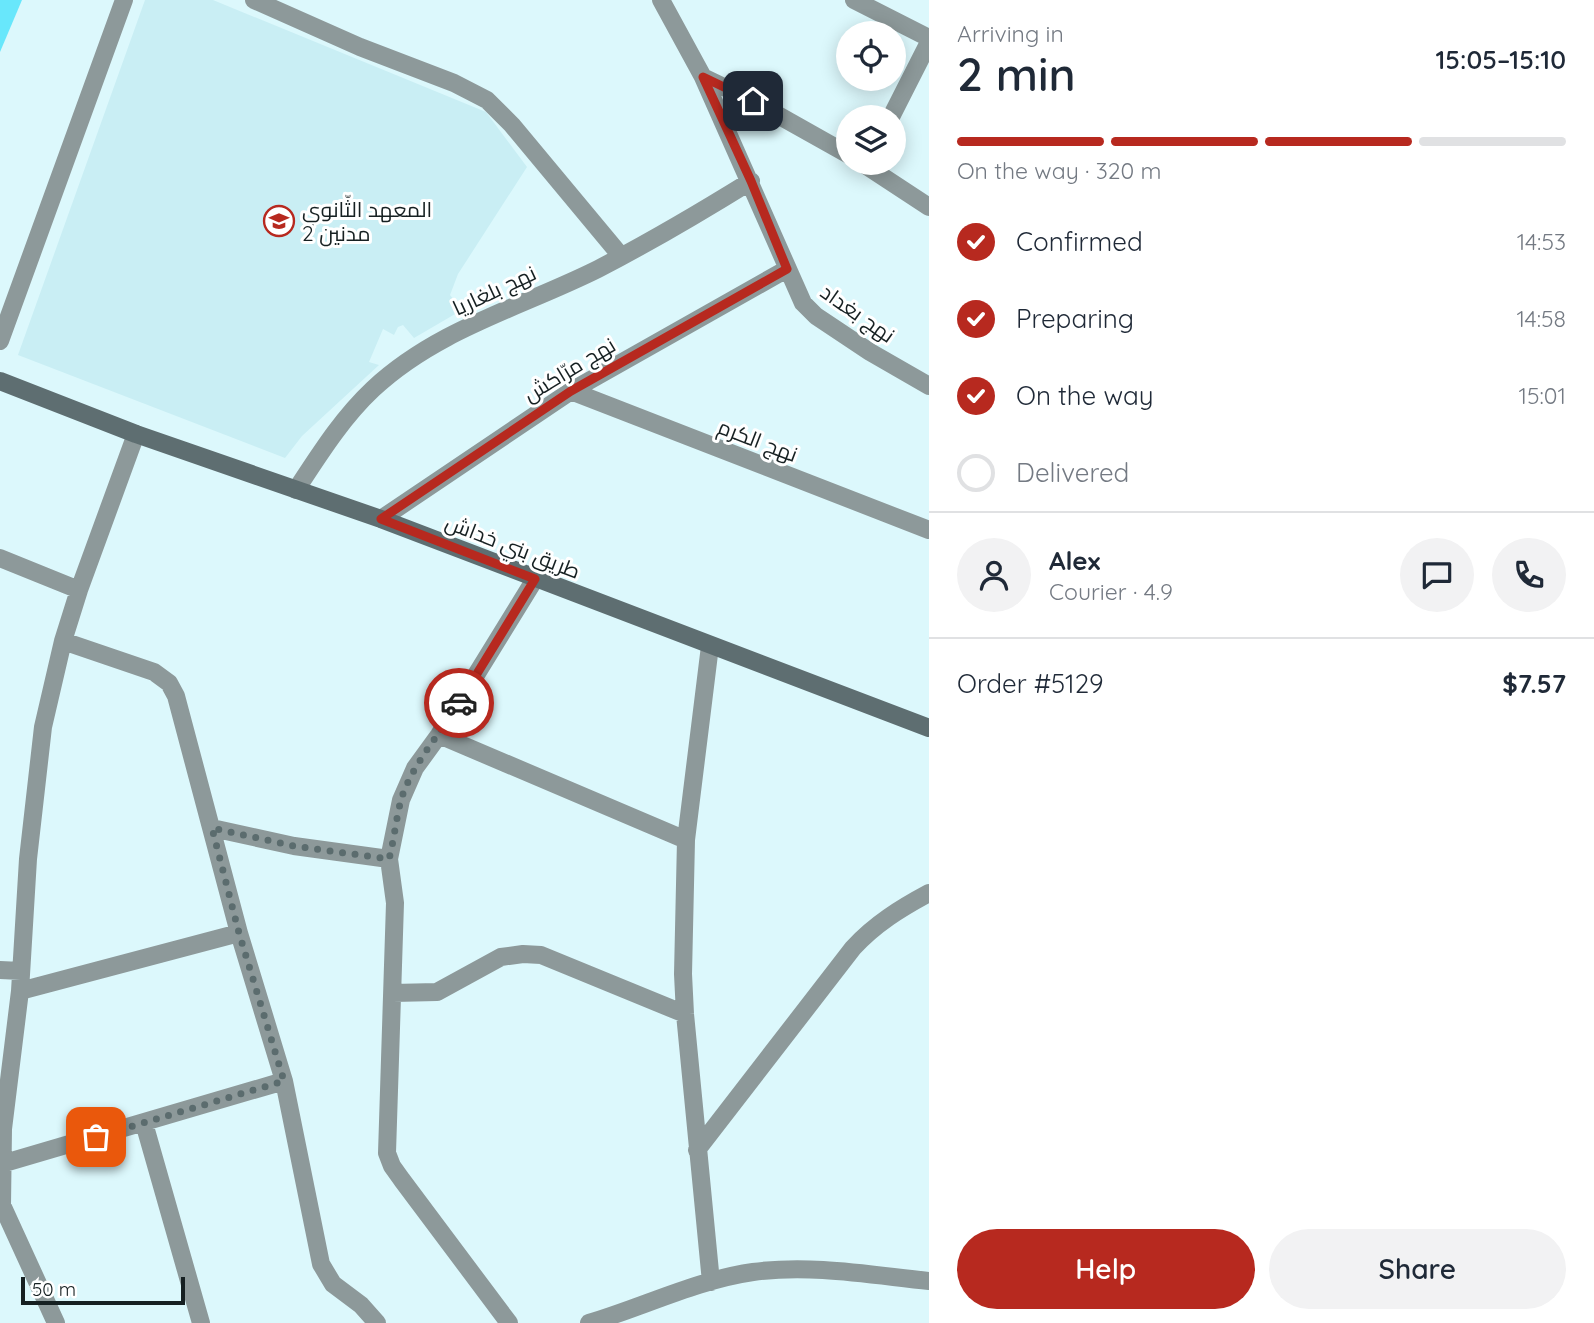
<!DOCTYPE html>
<meta charset="utf-8">
<style>
:root{--surface:#fff;--page:#f2f2f3;--text:#1f2937;--muted:#747a83;--line:#e0e1e3;--accent:#b7291f}
body{margin:0;font-family:Quicksand,Cairo,sans-serif;background:var(--page);color:var(--text);height:100vh;display:flex;flex-direction:column;font-size:26px;white-space:nowrap}
*{box-sizing:border-box;margin:0}
p{font-size:23px;color:var(--muted)}
.icon{flex:none;width:38px;height:38px;fill:none;stroke:currentColor;stroke-width:2;stroke-linecap:round;stroke-linejoin:round}
.map{position:relative;flex:1;overflow:hidden}
.sheet{display:flex;flex-direction:column;background:var(--surface);width:665px}
.sheet>*{flex:none}
.tools{position:absolute;left:836px;top:21px;display:grid;gap:14px}
.tools a{display:grid;place-items:center;width:70px;height:70px;border-radius:50%;background:var(--surface);box-shadow:0 4px 18px #0003;font-size:35px}
.scale{position:absolute;left:21px;bottom:18px;width:164px;box-sizing:border-box;padding-left:7px;border:4px solid #162022;border-top:0;font-size:19px;line-height:24px;white-space:nowrap;color:#162022;-webkit-text-stroke:5px #fff;paint-order:stroke}
.pin{position:absolute;display:grid;place-items:center;width:60px;height:60px;color:#fff;margin:-30px;border-radius:14px;box-shadow:0 4px 10px #0006}
.courier{position:absolute;display:grid;place-items:center;width:70px;height:70px;margin:-35px;border:5px solid #b7291f;border-radius:50%;background:#fff;color:#222;box-shadow:0 2px 9px #0007}
.head em{font-style:normal;font-weight:600}
.head div{display:flex;flex-direction:column-reverse}
.head{display:flex;align-items:center;justify-content:space-between;height:119px;padding:0 28px}
h1{font-size:46px;font-weight:600;line-height:52px}
.bar{display:grid;grid-template-columns:repeat(4,1fr);gap:10px 7px;align-content:center;height:84px;padding:0 28px}
.bar i{height:9px;border-radius:5px;background:var(--line)}
.bar .selected{background:var(--accent)}
.bar p{grid-column:span 4}
.line{display:flex;align-items:center;gap:18px;padding:0 28px;border-top:2px solid var(--line)}
.line div{flex:1}
.round{display:grid;place-items:center;flex:none;width:74px;height:74px;border-radius:37px;background:var(--page)}
ol{padding:0 28px;list-style:none}
li{display:flex;align-items:center;gap:21px;height:77px}
li p{margin-inline-start:auto}
li .icon{padding:7px;border-radius:50%;background:var(--accent);color:#fff;stroke-width:4}
li:last-child{color:var(--muted)}
li i{width:38px;height:38px;border:4px solid var(--line);border-radius:50%}
.button{display:flex;gap:14px;margin-top:auto;padding:14px 28px}
.button a{flex:1;height:80px;border-radius:42px;background:var(--accent);color:#fff;font-size:28px;font-weight:600;line-height:80px;text-align:center}
.button a+a{background:var(--page);color:var(--text)}
main{display:flex;flex:1;min-height:0}
.map>svg:first-child{display:block}
.built{fill:#c9eef4}
.building{fill:#68e7fb}
.lines{fill:none;stroke-linecap:round;stroke-linejoin:round}
.street{stroke:#8d999a;stroke-width:18}
.secondary{stroke:#5e6e71;stroke-width:18}
.done{stroke:#5b6c6e;stroke-width:7;stroke-dasharray:0 12.6}
.route{stroke:#b7291f;stroke-width:9}
.labels{text-anchor:middle;dominant-baseline:central;stroke-width:6;stroke-linejoin:round;paint-order:stroke}
.poi-label{font-size:21px;fill:#162022;stroke:#fff;text-anchor:start}
.street-label{font-size:21px;fill:#162022;stroke:#fff}
</style>
<main>
<div class="map">
<svg width="929" height="1323" viewBox="0 0 929 1323">
<rect width="100%" height="100%" fill="#dcf8fc"/>
<path class="built" d="M145 0H213L486 112 527 167 458 274 450 295 462 310 414 338 403 325 398 327 394 335 383 329 369 362 379 365 302 436 285 458 18 355Z"/>
<path class="building" d="M0 0H22L0 52Z"/>
<g class="lines">
<path class="street" d="M254 0 360 47 454 83 487 100 512 125 621 256
M661 0 703 77 803 303 816 316 870 352 929 386
M854 0 929 38
M703 77 753 101 849 155
M891 117 929 42
M862 163 929 207
M0 341 124 0
M571 391 929 530
M296 490C319 455 342 418 373 389 437 329 522 307 598 269 650 242 701 212 751 181
M381 519 571 391 787 269
M0 558 79 590
M63 641 154 672 169 683 176 696 239 933 284 1081 321 1264 333 1284 361 1305 377 1323
M710 646 686 840 683 974 685 1014 711 1282
M439 735 686 840
M212 828 294 846 389 859
M0 970 21 971
M20 991 239 933
M393 993 437 992 501 957 523 954 541 955 685 1014
M144 1123 201 1323
M697 1150 853 948C875 924 901 908 929 893
M1 1164 284 1081
M56 1323 2 1205 3 1129 20 991 28 859 43 727 63 641 79 590 136 434
M509 1323 402 1180 392 1166 387 1153 395 903 389 859 401 800 415 768 439 735 535 579
M589 1323C643 1307 697 1280 753 1272 811 1264 871 1275 929 1281"/>
<path class="secondary" d="M0 381 136 434 381 519 929 728"/>
</g>
<g class="lines">
<path class="done" d="M96 1137 284 1081 239 933 212 828 294 846 389 859C394 840 396 819 401 800 411 766 440 734 459 703"/>
<path class="route" d="M459 703 535 579 381 519 571 391 787 269 751 181 703 77 753 101"/>
</g>
<defs>
<g id="school-ring" transform="scale(1.575)"><circle r="9.5" fill="#fff" stroke="#b7291f" stroke-width="1.5"/><path d="M0-5L7-2L0 1L-7-2ZM-4 1L0 2.5L4 1V4Q0 6-4 4Z" fill="#b7291f"/></g>
</defs>
<g fill-rule="evenodd">
<use href="#school-ring" x="279" y="221"/>
</g>
<g class="labels">
<g class="poi-label">
<text x="302" y="209">المعهد الثّانوي<tspan x="302" dy="24">مدنين 2</tspan></text>
</g>
<g class="street-label">
<text transform="translate(494 290) rotate(-25)">نهج بلغاريا</text>
<text transform="translate(858 313) rotate(35)">نهج بغداد</text>
<text transform="translate(569 369) rotate(-31)">نهج مرّاكش</text>
<text transform="translate(758 440) rotate(21)">نهج الكرم</text>
<text transform="translate(513 546) rotate(21)">طريق بني خداش</text>
</g>
</g>
</svg>
<div class="tools">
<a><svg class="icon" aria-label="locate" viewBox="0 0 24 24"><circle cx="12" cy="12" r="6"/><path d="M12 2v4M12 18v4M2 12h4M18 12h4"/></svg></a>
<a><svg class="icon" aria-label="layers" viewBox="0 0 24 24"><path d="M12 4l9 5-9 5-9-5zM3 14l9 5 9-5"/></svg></a>
</div>
<div class="scale">50 m</div>
<div class="pin" style="left:96px;top:1137px;background:#ea580c"><svg class="icon" aria-label="bag" viewBox="0 0 24 24"><path d="M5 8h14l-1 12H6zM9 8a3 3 0 0 1 6 0"/></svg></div>
<div class="pin" style="left:753px;top:101px;background:#1f2937"><svg class="icon" aria-label="home" viewBox="0 0 24 24"><path d="M3 11l9-7 9 7M6 9v11h12V9"/></svg></div>
<div class="courier" style="left:459px;top:703px"><svg class="icon" aria-label="car" viewBox="0 0 24 24"><path d="M5 17H2v-5l4-1 3-4h7l3 4 3 1v5h-3M9 17h6M6 11h13"/><circle cx="7" cy="17" r="2"/><circle cx="17" cy="17" r="2"/></svg></div>
</div>
<section class="sheet">
<div class="head"><div><h1>2 min</h1><p>Arriving in</p></div><em>15:05–15:10</em></div>
<div class="bar"><i class="selected"></i><i class="selected"></i><i class="selected"></i><i></i><p>On the way · 320 m</p></div>
<ol>
<li><svg class="icon" aria-label="check" viewBox="0 0 24 24"><path d="M5 12l5 5 9-10"/></svg>Confirmed<p>14:53</p></li>
<li><svg class="icon" aria-label="check" viewBox="0 0 24 24"><path d="M5 12l5 5 9-10"/></svg>Preparing<p>14:58</p></li>
<li><svg class="icon" aria-label="check" viewBox="0 0 24 24"><path d="M5 12l5 5 9-10"/></svg>On the way<p>15:01</p></li>
<li><i></i>Delivered</li>
</ol>
<div class="line" style="height:126px"><a class="round"><svg class="icon" aria-label="person" viewBox="0 0 24 24"><circle cx="12" cy="8" r="4"/><path d="M4 21q1-7 8-7t8 7"/></svg></a><div><b>Alex</b><p>Courier · 4.9</p></div><a class="round"><svg class="icon" aria-label="chat" viewBox="0 0 24 24"><path d="M4 5h16v11H9l-5 4z"/></svg></a><a class="round"><svg class="icon" aria-label="phone" viewBox="0 0 24 24"><path d="M5 4h4l2 5-3 2q2 4 5 5l2-3 5 2v4C11 20 4 13 5 4z"/></svg></a></div>
<div class="line" style="height:91px"><div>Order #5129</div><b>$7.57</b></div>
<div class="button"><a>Help</a><a>Share</a></div>
</section>
</main>
